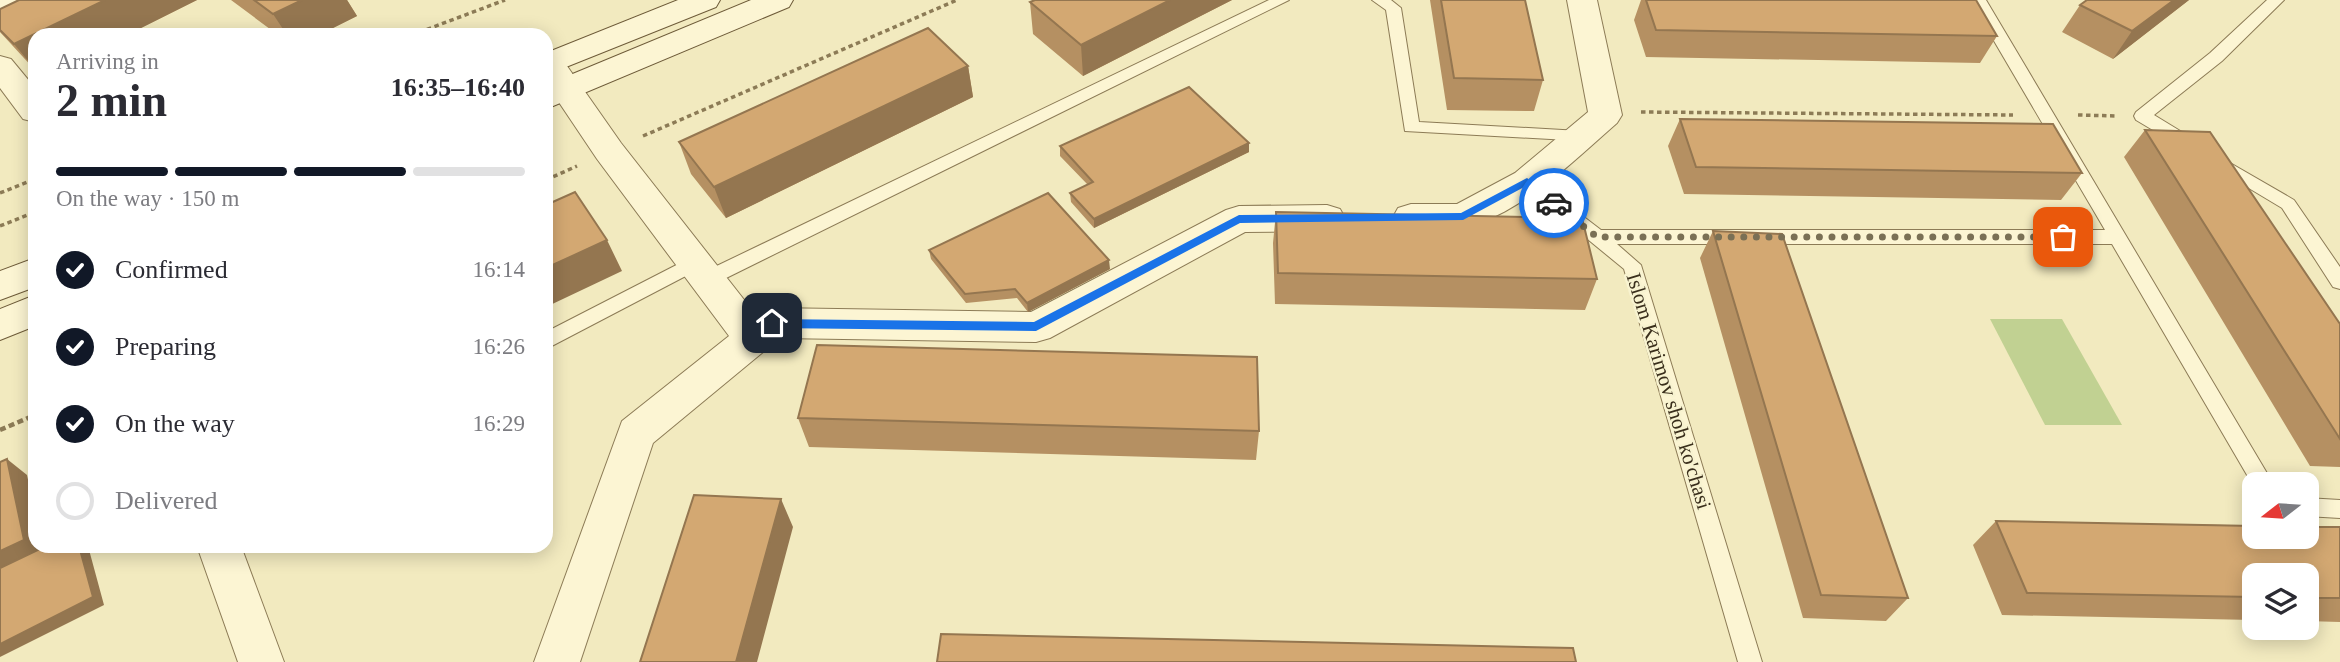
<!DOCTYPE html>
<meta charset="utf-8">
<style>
:root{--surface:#fff;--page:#f7f7f7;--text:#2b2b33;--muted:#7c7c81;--line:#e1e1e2;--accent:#111827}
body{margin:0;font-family:"Times New Roman",serif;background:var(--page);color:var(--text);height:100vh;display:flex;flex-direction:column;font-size:26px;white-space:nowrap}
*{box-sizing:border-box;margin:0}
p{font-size:23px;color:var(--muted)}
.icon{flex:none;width:38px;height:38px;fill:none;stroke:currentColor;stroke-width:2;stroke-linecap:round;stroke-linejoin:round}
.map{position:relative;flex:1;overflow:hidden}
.side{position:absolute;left:28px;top:28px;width:525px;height:525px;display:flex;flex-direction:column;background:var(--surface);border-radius:21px;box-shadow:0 4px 18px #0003}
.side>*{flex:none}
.needle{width:46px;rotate:253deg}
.tools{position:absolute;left:2242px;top:472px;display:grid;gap:14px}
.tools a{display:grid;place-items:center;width:77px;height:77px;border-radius:14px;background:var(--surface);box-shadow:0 4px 18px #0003;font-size:35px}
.pin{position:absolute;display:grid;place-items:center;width:60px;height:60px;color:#fff;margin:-30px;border-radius:14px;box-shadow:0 4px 10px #0006}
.courier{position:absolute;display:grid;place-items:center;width:70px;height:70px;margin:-35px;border:5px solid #1a73e8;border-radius:50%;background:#fff;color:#222;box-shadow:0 2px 9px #0007}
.overview em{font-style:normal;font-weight:700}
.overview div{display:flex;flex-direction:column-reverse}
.overview{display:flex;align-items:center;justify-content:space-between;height:119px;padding:0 28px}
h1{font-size:46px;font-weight:700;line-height:52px}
.bar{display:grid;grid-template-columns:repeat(4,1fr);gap:10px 7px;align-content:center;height:84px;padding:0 28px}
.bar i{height:9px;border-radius:5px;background:var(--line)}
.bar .current{background:var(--accent)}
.bar p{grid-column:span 4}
ol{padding:0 28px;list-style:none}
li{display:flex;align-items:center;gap:21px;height:77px}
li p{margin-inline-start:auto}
li .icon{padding:7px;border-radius:50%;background:var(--accent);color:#fff;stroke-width:4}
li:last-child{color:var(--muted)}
li i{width:38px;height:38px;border:4px solid var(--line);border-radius:50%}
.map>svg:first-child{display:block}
.green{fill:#c1d192}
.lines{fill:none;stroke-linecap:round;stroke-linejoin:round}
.service-casing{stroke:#8c7b56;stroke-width:2}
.minor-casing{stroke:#8c7b56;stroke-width:2}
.secondary-casing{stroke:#6e5b39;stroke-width:2}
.path-far1{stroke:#8c7b56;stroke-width:3.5;stroke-dasharray:4.5 3.5;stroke-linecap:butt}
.path{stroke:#8c7b56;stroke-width:4.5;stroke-dasharray:6 3.5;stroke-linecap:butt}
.service{fill:#fcf5d3;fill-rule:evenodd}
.minor{fill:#fcf5d3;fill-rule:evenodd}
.secondary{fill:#fcf5d3;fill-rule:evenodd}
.wall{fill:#b59062}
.shaded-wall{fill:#947650}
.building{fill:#d3a872;stroke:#947650;stroke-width:2}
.route{fill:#1a73e8}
.done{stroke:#7a7055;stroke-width:7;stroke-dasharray:0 12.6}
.labels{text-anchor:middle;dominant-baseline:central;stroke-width:5;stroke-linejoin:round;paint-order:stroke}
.street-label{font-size:21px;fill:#3a2f1c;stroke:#f8f3d0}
</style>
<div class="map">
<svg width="2340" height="662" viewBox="0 0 2340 662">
<rect width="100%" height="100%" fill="#f2eabf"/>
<path class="green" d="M1990 319H2062L2122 425H2045Z"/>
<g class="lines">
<g class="service-casing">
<path id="service" d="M1269 0H1289L714 284H700L698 279 700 274Z
M1372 0H1391L1401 8 1419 122 1580 131 1588 137 1586 141 1405 131 1386 10Z
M1970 0H1986L2274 485H2254V487L2112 244H1617L1641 265 1762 662H1738L1624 269 1518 182 1527 176 1533 178 1601 230H2105Z
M2267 0H2284L2222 61 2154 115 2195 140 2198 144 2195 148H2183L2136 120 2134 116 2136 112 2210 53Z
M2218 156 2294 200 2340 267V289L2333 287 2282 208 2212 166 2209 162Z
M694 256 701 258 703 263 701 268 546 349V332Z
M2306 498 2340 500V518L2306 516Z"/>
</g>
<g class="minor-casing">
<path id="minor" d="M0 0H23L11 13 0 15Z
M1567 0H1597L1622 115 1617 123C1557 175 1486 252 1398 226L1393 217 1398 208 1411 204H1457L1515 173 1588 112Z
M546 53 560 56 621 143 756 315 772 308 1031 312 1226 210 1239 206 1327 205 1340 209 1345 218 1340 227 1327 231 1245 232 1050 338 1036 342 780 338 653 443 580 662H534L622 421 729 336 597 159 546 83Z
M0 56 11 59 35 88V122L23 119 0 88Z
M197 546H241L284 662H238Z"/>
</g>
<g class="secondary-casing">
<path id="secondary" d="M678 0H720L716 7 546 75V53Z
M751 0H793L789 7 546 109V85Z
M35 258V287L0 300V271Z
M35 295V326L0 340V309Z"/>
</g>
<path class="path-far1" d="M412 35 505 0
M1641 112 2013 115
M2078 115 2118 116
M643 136 957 0
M546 180 577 166
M0 193 35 179
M0 226 35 212"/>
<path class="path" d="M0 430 35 415"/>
<use href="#service" class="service"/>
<use href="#minor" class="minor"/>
<use href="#secondary" class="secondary"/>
</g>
<path class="wall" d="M19 0H197L127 35H35V70L0 32V9Z
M231 0H347L357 16 319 35H278Z
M1232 0 1083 76 1033 34 1030 2Z
M1430 0H1525L1543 80 1534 111 1447 110Z
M1641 0H1976L1997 36 1980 63 1646 57 1634 20Z
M2189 0 2113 59 2062 32 2080 5Z
M968 66 973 97 726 218 691 174 679 142Z
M1680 119 2082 173 2061 200 1684 194 1668 146Z
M2145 130 2340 324V467L2310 466 2124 157Z
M1060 146 1249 152 1094 228 1071 202 1070 193 1088 185 1060 156Z
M1276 212 1597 279 1585 310 1275 304 1273 243Z
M1713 231 1908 598 1886 621 1803 618 1700 258Z
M929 250 1110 269 1028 312 1017 298 966 303 931 259Z
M798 418 1259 431 1256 460 809 447Z
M1996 521 2340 527V622L2306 621V576H2254V620L2002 615 1973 545Z"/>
<path class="shaded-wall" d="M105 0H197L127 35H35V69L14 44Z
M302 0H347L357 16 319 35H287L273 14Z
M1170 0H1232L1083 76 1081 45Z
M2174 0H2189L2113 59 2132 31Z
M968 66 973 97 726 218 714 187Z
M1249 143V152L1094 228V219Z
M607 240 622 271 546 307V268Z
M1109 260 1110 269 1028 312 1027 303Z
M7 459 27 475 35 512V546H43L45 555 0 576V551Z
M781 499 793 527 757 662H736Z
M79 546H88L104 605 0 657V644Z"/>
<path class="building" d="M19 0H105L14 44 0 30V9Z
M254 0H302L273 14Z
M1035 0H1170L1081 45 1030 2Z
M1441 0H1525L1543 80 1454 78Z
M1646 0H1976L1997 36 1656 30Z
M2087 0H2174L2132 31 2080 5Z
M928 28 968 66 714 187 679 142Z
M1189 87 1249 143 1094 219 1070 193 1093 182 1060 146Z
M1680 119 2053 124 2082 173 1696 167Z
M2145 130 2210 132 2340 324V439Z
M575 192 607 240 546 268V205Z
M1048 193 1109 260 1027 303 1015 289 965 294 929 250Z
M1276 212 1582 218 1597 279 1278 273Z
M1713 231 1782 234 1908 598 1821 595Z
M817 345 1257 357 1259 431 798 418Z
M7 459 24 540 0 551V462Z
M694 495 781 499 736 662H640Z
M1996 521 2254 526V537H2306V527H2340V598H2306V576H2254V597L2027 593Z
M46 546H79L93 597 0 644V568Z
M941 634 1573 648 1576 662H937Z"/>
<path class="route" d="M1527 178 1557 200V206H1550L1526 186 1463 220 1240 223 1036 331 772 328 766 323 772 319 1034 322 1239 215 1461 213Z"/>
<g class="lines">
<path class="done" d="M1554 203 1597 237H2063"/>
</g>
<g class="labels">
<g class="street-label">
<text transform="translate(1669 391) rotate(73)">Islom Karimov shoh ko'chasi</text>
</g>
</g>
</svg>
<div class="tools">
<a><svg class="needle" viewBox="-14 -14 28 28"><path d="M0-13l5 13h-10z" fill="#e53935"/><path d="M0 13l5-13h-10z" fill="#7c7c81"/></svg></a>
<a><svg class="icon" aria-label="layers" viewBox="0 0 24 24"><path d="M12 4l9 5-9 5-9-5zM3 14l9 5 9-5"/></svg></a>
</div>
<div class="pin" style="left:2063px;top:237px;background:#ea580c"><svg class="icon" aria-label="bag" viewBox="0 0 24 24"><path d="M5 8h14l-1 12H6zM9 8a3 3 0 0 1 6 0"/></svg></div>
<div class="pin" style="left:772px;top:323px;background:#1f2937"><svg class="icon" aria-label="home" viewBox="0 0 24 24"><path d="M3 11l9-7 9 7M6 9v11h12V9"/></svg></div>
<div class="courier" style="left:1554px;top:203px"><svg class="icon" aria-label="car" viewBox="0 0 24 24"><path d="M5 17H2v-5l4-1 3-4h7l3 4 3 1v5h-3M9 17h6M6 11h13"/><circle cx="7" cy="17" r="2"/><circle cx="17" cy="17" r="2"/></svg></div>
<section class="side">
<div class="overview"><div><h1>2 min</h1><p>Arriving in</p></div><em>16:35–16:40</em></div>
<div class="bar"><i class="current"></i><i class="current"></i><i class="current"></i><i></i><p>On the way · 150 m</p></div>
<ol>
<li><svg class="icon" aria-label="check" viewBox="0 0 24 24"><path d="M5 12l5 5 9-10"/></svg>Confirmed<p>16:14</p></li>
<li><svg class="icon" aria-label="check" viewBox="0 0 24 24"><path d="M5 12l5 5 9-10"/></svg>Preparing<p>16:26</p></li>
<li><svg class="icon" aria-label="check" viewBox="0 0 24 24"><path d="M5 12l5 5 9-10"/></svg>On the way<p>16:29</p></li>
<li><i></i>Delivered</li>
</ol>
</section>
</div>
